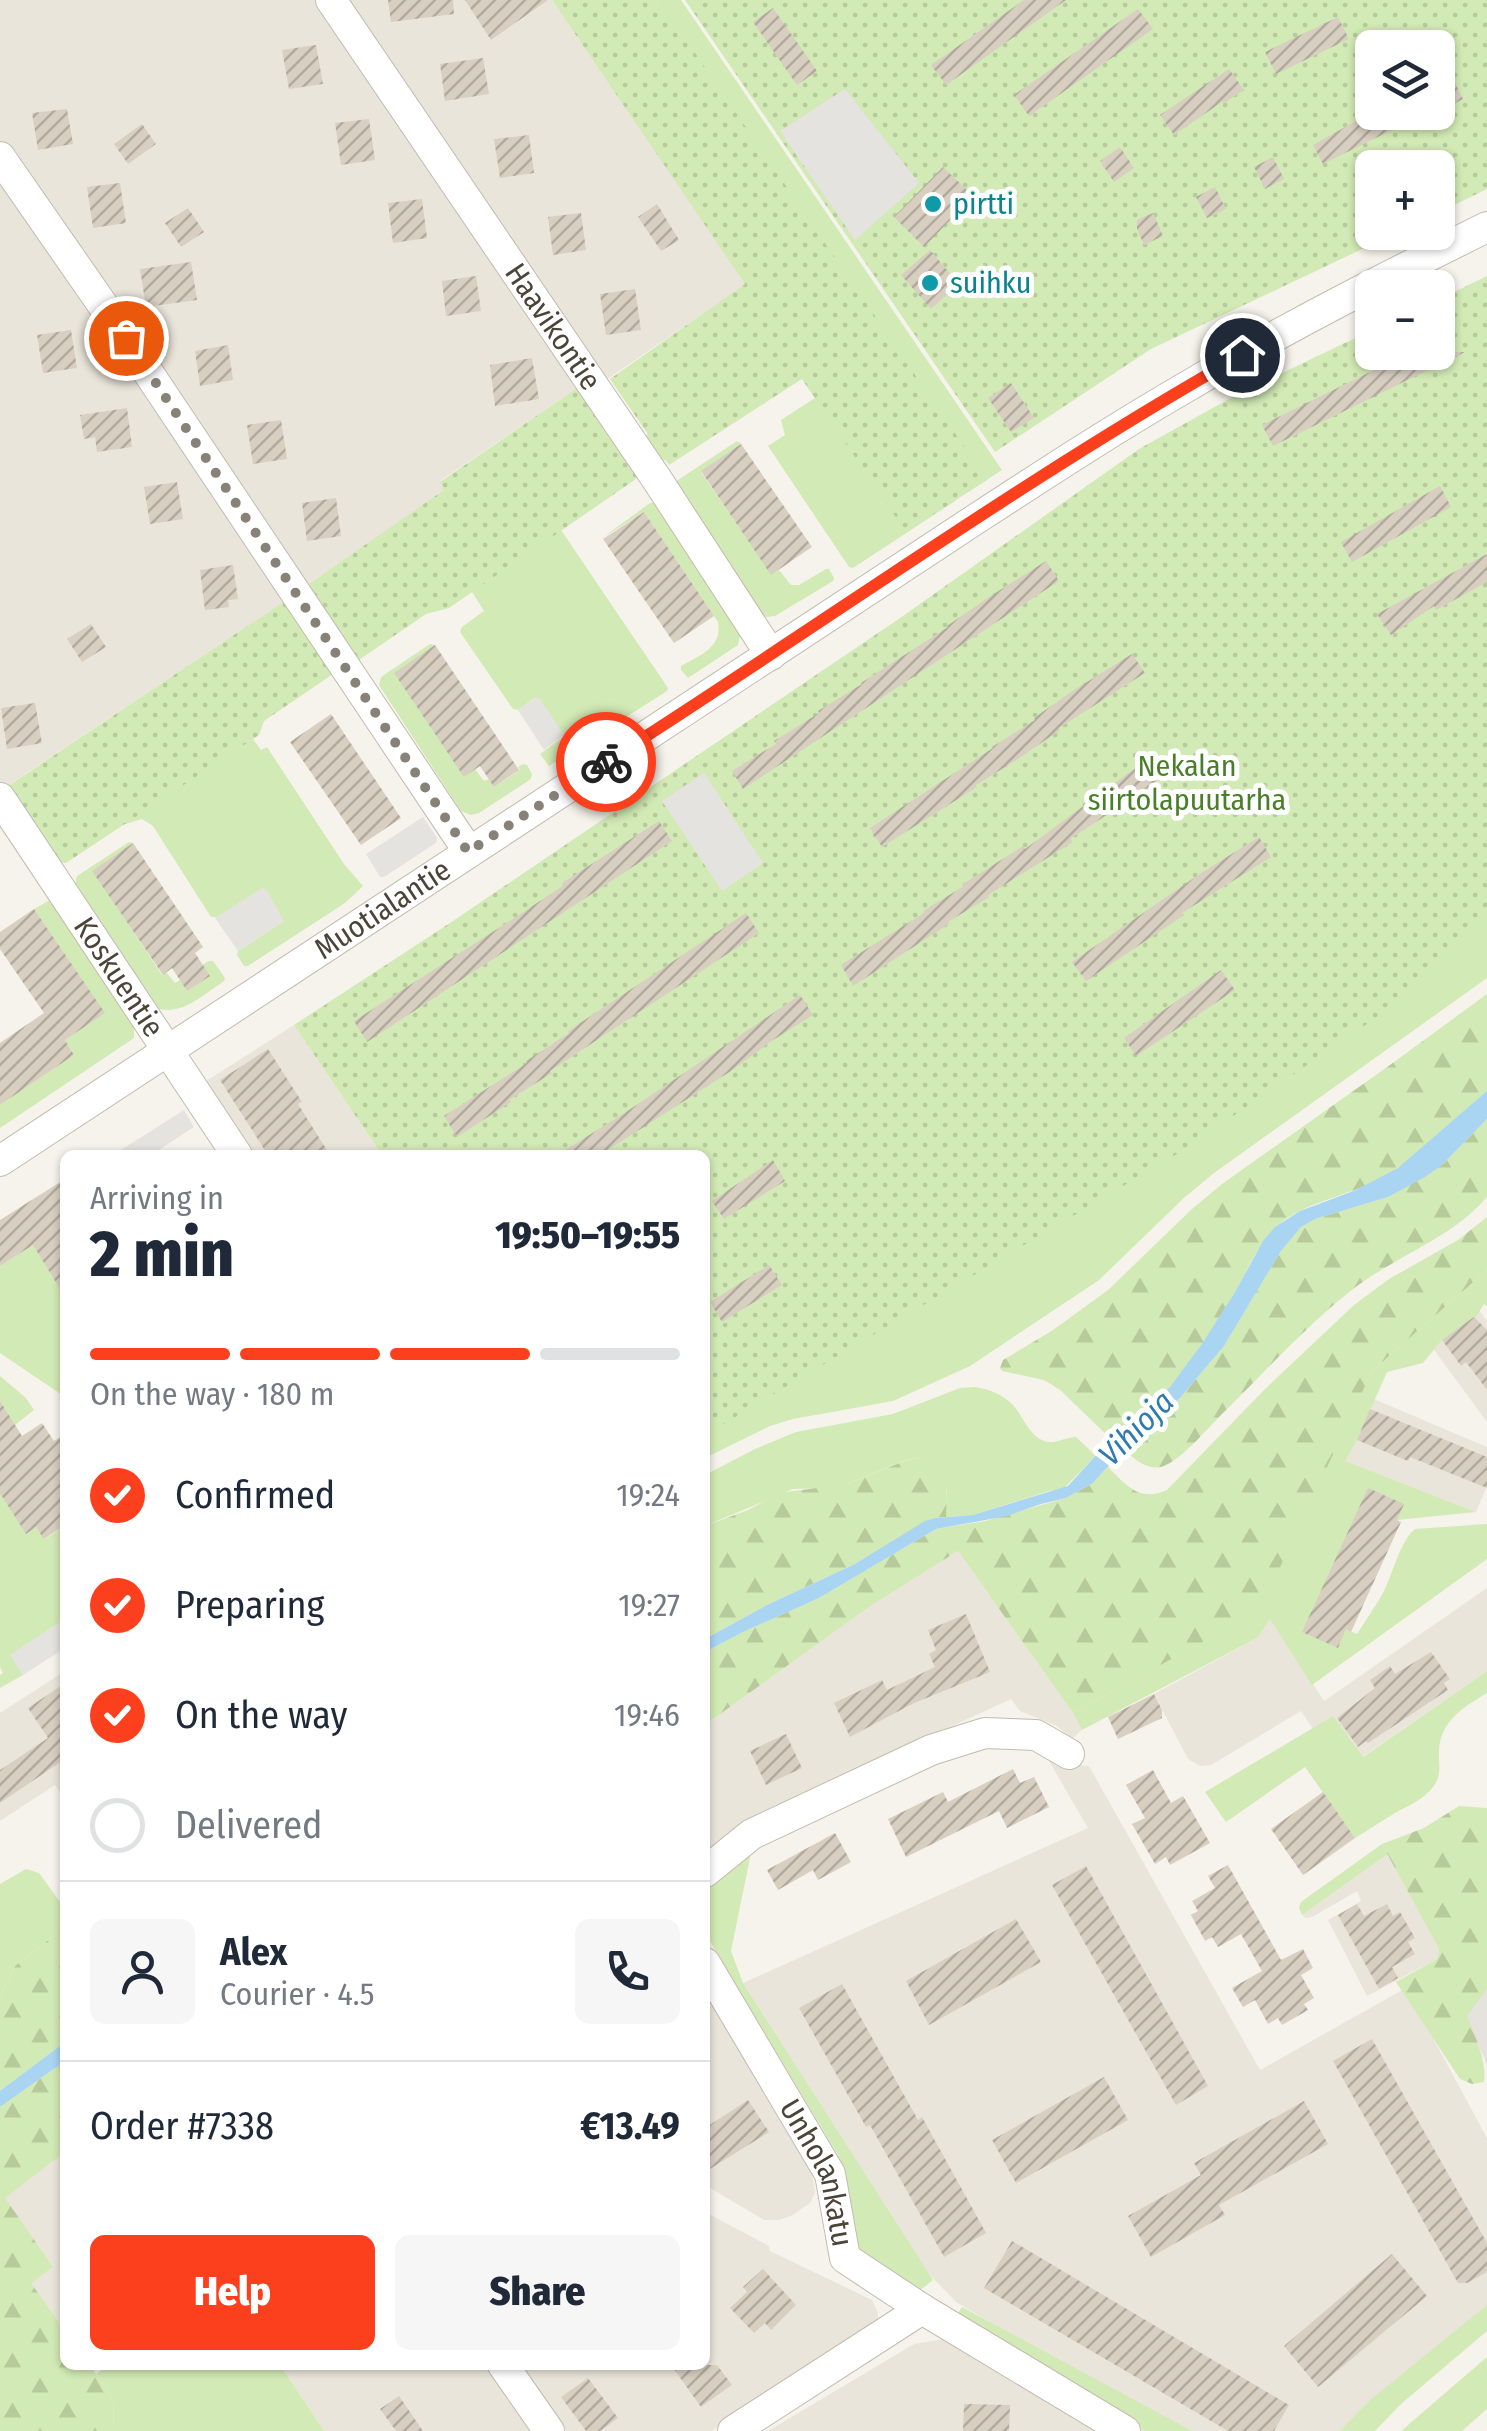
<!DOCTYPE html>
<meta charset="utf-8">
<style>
:root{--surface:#fff;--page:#f6f6f7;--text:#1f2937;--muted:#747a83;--line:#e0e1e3;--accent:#fc3f1d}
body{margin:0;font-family:"Fira Sans Condensed",sans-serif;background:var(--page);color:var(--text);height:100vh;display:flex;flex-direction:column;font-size:38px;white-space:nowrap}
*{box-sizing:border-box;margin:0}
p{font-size:32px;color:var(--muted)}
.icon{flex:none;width:55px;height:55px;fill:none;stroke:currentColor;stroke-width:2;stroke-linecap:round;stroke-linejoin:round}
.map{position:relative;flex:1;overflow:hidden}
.details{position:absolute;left:60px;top:1150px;width:650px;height:1220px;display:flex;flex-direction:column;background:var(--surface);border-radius:15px;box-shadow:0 2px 8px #0004}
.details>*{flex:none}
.tools{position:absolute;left:1355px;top:30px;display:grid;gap:20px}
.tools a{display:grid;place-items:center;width:100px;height:100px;border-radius:15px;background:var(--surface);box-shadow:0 2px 8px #0004;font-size:50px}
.pin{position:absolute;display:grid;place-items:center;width:85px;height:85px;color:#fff;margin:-42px;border:5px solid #fff;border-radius:50%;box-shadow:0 2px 10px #0007}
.courier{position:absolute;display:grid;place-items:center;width:100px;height:100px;margin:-50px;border:8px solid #fc3f1d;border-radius:50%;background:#fff;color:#222;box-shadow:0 2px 12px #0007}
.head em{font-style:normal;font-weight:800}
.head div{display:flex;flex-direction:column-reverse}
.head{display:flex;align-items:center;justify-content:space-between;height:170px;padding:0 30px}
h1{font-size:65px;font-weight:800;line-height:75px}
.bar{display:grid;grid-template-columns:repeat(4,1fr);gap:15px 10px;align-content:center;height:120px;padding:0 30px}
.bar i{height:12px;border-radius:8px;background:var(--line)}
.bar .active{background:var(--accent)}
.bar p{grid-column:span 4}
.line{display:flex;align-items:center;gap:25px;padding:0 30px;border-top:2px solid var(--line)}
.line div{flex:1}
.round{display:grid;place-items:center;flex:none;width:105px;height:105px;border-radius:15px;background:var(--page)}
ol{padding:0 30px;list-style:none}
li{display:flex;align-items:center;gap:30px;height:110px}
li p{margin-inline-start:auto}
li .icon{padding:10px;border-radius:50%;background:var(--accent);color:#fff;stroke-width:4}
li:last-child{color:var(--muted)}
li i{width:55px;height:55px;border:5px solid var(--line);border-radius:50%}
.action{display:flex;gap:20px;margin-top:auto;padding:20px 30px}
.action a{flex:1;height:115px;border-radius:15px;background:var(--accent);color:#fff;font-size:40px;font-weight:800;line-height:115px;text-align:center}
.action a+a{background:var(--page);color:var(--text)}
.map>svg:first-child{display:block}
.residential{fill:#eae5da}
.industrial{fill:#e6e2dd}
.grass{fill:#d2eab5}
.forest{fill:url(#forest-firs)}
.park{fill:url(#park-dots);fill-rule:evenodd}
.parking{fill:#e5e3e0}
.water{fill:#a9d4f2}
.building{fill:url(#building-hatch)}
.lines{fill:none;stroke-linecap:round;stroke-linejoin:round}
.minor-casing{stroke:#c2bbae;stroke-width:32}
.minor{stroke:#fff;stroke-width:30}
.done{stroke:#878178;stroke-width:10;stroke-dasharray:0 18}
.route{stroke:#fc3f1d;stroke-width:12}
.culture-dot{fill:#0f9aa8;stroke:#fff;stroke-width:4}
.labels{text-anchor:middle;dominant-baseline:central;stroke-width:10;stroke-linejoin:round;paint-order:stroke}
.culture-label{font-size:30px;fill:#0d838f;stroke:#fff;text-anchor:start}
.street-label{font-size:30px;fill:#4b4439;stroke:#fff}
.park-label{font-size:30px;fill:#4a7f2a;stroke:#fff}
.water-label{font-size:32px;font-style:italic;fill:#2e7ab2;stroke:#fff}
</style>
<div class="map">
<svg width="1487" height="2431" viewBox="0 0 1487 2431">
<defs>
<pattern id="forest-firs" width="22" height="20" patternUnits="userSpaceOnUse" patternTransform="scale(2.5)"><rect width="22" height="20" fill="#d2eab5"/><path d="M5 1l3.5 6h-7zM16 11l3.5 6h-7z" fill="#b6ca9c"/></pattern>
<pattern id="park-dots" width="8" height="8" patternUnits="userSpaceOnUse" patternTransform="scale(2.5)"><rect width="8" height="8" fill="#d2eab5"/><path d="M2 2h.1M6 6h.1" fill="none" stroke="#b6ca9c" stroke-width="1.8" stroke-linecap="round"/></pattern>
<pattern id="building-hatch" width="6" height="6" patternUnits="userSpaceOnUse" patternTransform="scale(2.5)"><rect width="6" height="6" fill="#d8cfc1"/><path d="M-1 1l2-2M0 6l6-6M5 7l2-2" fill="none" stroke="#b1aa9e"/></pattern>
</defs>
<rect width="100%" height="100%" fill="#f6f3ec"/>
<path class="residential" d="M0 0H318L580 386 440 481 445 490 306 586 0 142Z
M348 0H552L746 284 603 382Z
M0 175 289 598 4 788 0 782Z
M294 1025 382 1155H250L203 1083Z
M1479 1310 1487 1321V1422L1434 1350 1442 1340 1475 1318Z
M1374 1399 1487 1447V1486L1476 1512 1344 1461 1357 1440Z
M958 1551 1073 1713 1082 1730 1072 1739 1057 1726 1020 1711 1011 1699 755 1817 705 1854V1725L869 1607Z
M1487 1588V1671L1362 1757 1333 1716 1313 1729 1301 1711 1211 1765 1200 1766 1188 1759 1154 1694 1257 1638 1270 1618 1324 1701Z
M65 1671V1799L55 1785 0 1821V1713Z
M1049 1761 1089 1766 1260 2070 1406 1988 1487 2138V2312L1345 2431H1172L956 2302 927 2272 743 1983 1088 1828Z
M1388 1854 1439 1949 1437 1959 1367 1996 1328 1920 1361 1901 1357 1891 1312 1917 1306 1918 1302 1915Z
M705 1990 812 2175 815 2192 811 2202 793 2215 779 2220H764L705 2185Z
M65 2152V2331L30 2283 53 2267 4 2198Z
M705 2212 769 2246 770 2251 872 2300 878 2313V2323L868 2333 711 2431H566L520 2365H705Z
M943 2339 956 2343 1098 2431H768L914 2344Z
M280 2365H490L536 2431H324Z"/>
<path class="industrial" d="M1487 1989V2065L1466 2016Z"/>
<path class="grass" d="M583 0H681L1002 470 968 492 902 414Z
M806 333 883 409 955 501 853 568 849 567 768 446 785 435 781 420 815 398 802 379 788 377 662 462 641 439 696 397Z
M737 441 741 444 701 472 771 574 779 570 791 585H799L826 569H829L834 578 833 581 775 616 767 617 761 615 675 482Z
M650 503H654L741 631 738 645 688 678 681 670V666C700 655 723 647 718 622L644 512 602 538Z
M561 530 668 688 667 691 549 766 540 754 563 737 535 698 518 710 513 709 460 632 462 627 484 611 472 592Z
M430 644 435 645 464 776 475 769 484 781 489 779 494 787 520 770 518 767 523 764 527 765 532 774 531 779 479 813 471 815 461 811 379 685 381 677Z
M253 739 261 750 267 747 344 864 363 886 345 903 248 966H244L237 955 238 951 284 921 211 917 153 826 142 819 122 825Z
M1487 789V978L1214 1173 1185 1197 1099 1280 970 1366 893 1401 793 1419 770 1426 705 1458V1402Z
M129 842 133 843 93 871 162 975 166 972 175 983 180 980 187 991 202 965 209 961H213L225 978 224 981C203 995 180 1018 154 1007L74 888 77 876Z
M50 900 134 1022V1038L0 1128V1105L74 1055 65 1040 104 1013 34 909Z
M42 1239 40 1256 65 1291 62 1293 65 1297V1397L0 1353V1266Z
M1487 1270V1306L1484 1304 1475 1318 1442 1340 1423 1363 1387 1372 1357 1440 1345 1461 1476 1512 1397 1520 1337 1648 1346 1629 1357 1634C1366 1620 1375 1607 1383 1593 1393 1574 1400 1541 1415 1529L1487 1524V1559L1312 1685 1270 1619 1257 1638 1082 1730 1073 1713 1249 1616 1372 1371Z
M0 1376 26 1398 34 1410 15 1425 0 1401Z
M975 1387C988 1389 1002 1394 1012 1404 1022 1414 1029 1436 1044 1441 1054 1445 1066 1437 1076 1437L1096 1456 1063 1489 1049 1491 973 1515 946 1517 947 1490 922 1457 906 1460 847 1484 829 1488 793 1489 705 1526V1475L755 1449 796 1432 893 1414 960 1388Z
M0 1489 26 1533 36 1527 45 1539 63 1527 65 1530V1619L11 1655 23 1675 0 1688V1675L3 1673 0 1667Z
M1487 1671V1693C1464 1707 1441 1720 1439 1750 1438 1764 1443 1774 1433 1787 1423 1800 1409 1805 1395 1813 1381 1821 1369 1830 1355 1838L1305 1767 1226 1822 1205 1792 1333 1716 1363 1757Z
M1382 1844 1388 1854 1302 1915 1299 1908 1301 1902Z
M752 1848 731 1951 743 1983 933 2280 919 2291 859 2250 838 2155 705 1933 706 1884Z
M26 1869 39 1873 65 1909V1927L15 1966 0 1995V1884Z
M1487 2305V2331L1401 2404 1375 2431H1340L1369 2401Z
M962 2307 1192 2431H1144L959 2322 957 2315Z
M1487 2357V2409L1462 2431H1401Z
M109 2365H280L324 2431H114L113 2400 96 2374Z"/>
<path class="forest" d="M1487 994V1091C1453 1120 1421 1156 1382 1178 1347 1197 1300 1202 1273 1230 1255 1249 1246 1274 1233 1295 1214 1327 1194 1362 1168 1389 1151 1407 1131 1424 1111 1439L1060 1390 1044 1380 1002 1371 1000 1368 1003 1360 1053 1330 1108 1290 1192 1209 1222 1184 1390 1065Z
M1487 1119V1197C1450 1240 1392 1257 1348 1293 1303 1329 1263 1374 1221 1415 1206 1430 1183 1458 1164 1466 1147 1472 1136 1459 1123 1450L1147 1431 1180 1398 1224 1346 1281 1251 1301 1227 1315 1219 1388 1197 1443 1164Z
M1487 1217V1270L1372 1371 1266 1597 1259 1607 1250 1616 1073 1713 958 1551 869 1607 705 1725V1652L743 1632 819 1598 936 1529 985 1521 1066 1498 1093 1483 1108 1467C1127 1486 1139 1502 1167 1490L1265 1389 1354 1305 1389 1279 1458 1240Z
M922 1457C951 1464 947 1493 946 1517L935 1518 855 1564 767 1605 705 1639V1526L748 1510 779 1493 847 1484 907 1460Z
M1459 1806 1487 1808V1989L1467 2016C1475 2036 1487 2061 1484 2082L1472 2084 1460 2079 1396 1982 1437 1959 1439 1949 1382 1844 1424 1828Z
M65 1927V2042L0 2091V1995L15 1966Z
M65 2061V2152L5 2198 53 2267 31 2283 65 2331V2365H90L113 2400 114 2431H0V2107Z"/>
<path class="park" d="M552 0H659L987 480 906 532 802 379 669 465 610 379 745 284Z
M685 0H1487V189L1438 213V168H1372V232L1396 233 1151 349 995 452ZM1372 48H1438V112H1372Z
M1487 276V919L1399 1002 1182 1151 705 1435V1155H382L294 1025 453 921 903 616 1139 449 1236 395 1372 330V352H1438V300Z
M580 386 638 474 636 479 449 608 426 614 356 662 306 586 444 490 440 482Z
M289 598 336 672 264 721 259 735 66 863 58 862 5 788Z"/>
<path class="parking" d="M845 89 919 183 855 240 780 131Z
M536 698H539L564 735 544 750 518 710Z
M704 773 763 863 722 891 662 801Z
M423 817 437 838 436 843 384 877H380L366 854Z
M262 888 266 889 284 921 238 951 215 918Z
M184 1110 194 1127 151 1155H113Z
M65 1619V1648L23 1675 10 1655Z"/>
<path class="water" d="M1487 1091V1119L1443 1164 1425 1177 1388 1197 1315 1219 1301 1227 1281 1251 1224 1346 1180 1398 1147 1431 1123 1450 1093 1483 1066 1498 1041 1504 1007 1516 936 1529 819 1598 743 1632 705 1652V1639L767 1605 855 1564 925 1521 935 1518 973 1515 1068 1486 1111 1439 1170 1387 1202 1344 1235 1292 1263 1241 1275 1227 1300 1211 1356 1190 1398 1168Z
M65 2042V2061L0 2107V2091Z"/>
<path class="building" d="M388 0H453L454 14 391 22Z
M465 0H548L491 40Z
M1024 0H1066L946 85 931 65Z
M773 8 817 71 797 85 753 22Z
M1138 9 1153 29 1029 116 1014 95Z
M1338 17 1349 39 1276 74 1265 52Z
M316 45 323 84 289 89 282 50Z
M1438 49 1463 99 1444 109 1438 96Z
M483 58 489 94 445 101 440 64Z
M1229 69 1244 90 1224 103 1222 102 1174 135 1160 115Z
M67 109 73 144 38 150 32 113Z
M1372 112H1383L1392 130 1323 164 1313 145Z
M369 119 375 160 341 165 335 123Z
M142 124 156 144 128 164 114 144Z
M529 135 534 173 500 178 494 139Z
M1120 147 1134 168 1114 182 1100 161Z
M1273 157 1284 179 1265 189 1254 167Z
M943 167 967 190 957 201 963 207 924 247 894 217Z
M120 183 126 223 93 228 87 187Z
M1215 187 1226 209 1207 218 1196 197Z
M422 199 427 238 393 243 388 203Z
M657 204 679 240 661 251 638 217Z
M188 208 204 232 181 247 165 223Z
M581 213 586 250 553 255 548 217Z
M1153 213 1163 236 1144 245 1137 229V220Z
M930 250 959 284 931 309 901 275Z
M191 262 197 300 146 307 140 269Z
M476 276 481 311 446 316 442 281Z
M635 289 641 330 606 335 600 294Z
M71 330 77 368 43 373 37 335Z
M228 345 233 380 200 386 195 351Z
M1411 352H1465L1273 446 1262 425Z
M532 358 539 399 495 406 490 365Z
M1011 383 1034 418 1011 432 988 398Z
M127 408 132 447 97 452 95 437 84 439 80 415Z
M281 420 287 459 253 464 247 425Z
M741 444 812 547 771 575 701 471Z
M177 482 183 519 150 524 144 487Z
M1440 486 1451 507 1352 562 1341 542Z
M336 498 341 536 307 541 302 503Z
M644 512 714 616 674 643 603 539Z
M1487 554V582L1436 610 1434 606 1391 635 1377 614Z
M1046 561 1059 581 743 789 732 771 776 744 774 741 819 713 818 711 862 684 861 683 948 627 947 626 989 597Z
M233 565 238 599 228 600 229 607 205 610 200 570Z
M91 624 106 647 82 662 67 639Z
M435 645 519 770 494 787 480 766 464 777 394 673Z
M1132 654 1145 673 1059 728 1060 730 1018 759 976 785 977 787 882 847 870 828 993 748 992 747 1035 720 1034 718 1074 690Z
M35 703 42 743 7 749 1 708Z
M331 714 401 818 361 845 290 742Z
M1142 763 1157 782 1070 839 1073 842 988 895 989 897 948 922 949 924 853 986 841 965 924 913 923 911 964 886 963 884 1023 846 1025 849Z
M659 821 672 841 367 1042 354 1021 522 913 564 885 562 883Z
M1259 837 1271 857 1182 913 1184 915 1086 981 1072 962 1201 873Z
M133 843 203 947 195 953 210 976 187 991 172 968 163 975 92 871Z
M34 909 105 1013 65 1040 74 1055 0 1105V1043L44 1013 0 949V932Z
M746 913 759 933 550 1071 552 1073 509 1100 511 1102 457 1137 444 1116 527 1063 526 1061 569 1033 568 1031Z
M1221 970 1235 990 1136 1056 1124 1038Z
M800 995 813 1015 770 1042 731 1071 600 1155H557L623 1114Z
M268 1049 302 1102 298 1104 330 1155H268L220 1080Z
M773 1160 785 1181 724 1219 712 1201Z
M65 1179V1297L33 1245 0 1266V1220Z
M769 1265 782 1285 722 1322 710 1302Z
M1474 1317 1487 1330V1390L1466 1362 1461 1366 1442 1340Z
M0 1401 22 1436 42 1423 54 1441 65 1434V1525L44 1539 36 1527 26 1534 0 1493Z
M1370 1409 1487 1457V1488L1410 1457 1408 1461 1357 1440Z
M1368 1488 1404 1504 1397 1520 1401 1522 1351 1632 1346 1629 1338 1648 1302 1632Z
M966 1614 990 1672 912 1704 850 1737 834 1703 882 1680 887 1690 935 1667 929 1654 936 1650 928 1630Z
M1431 1652 1450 1679 1444 1683 1448 1690 1368 1743 1366 1741 1358 1747 1337 1718 1375 1688 1370 1680 1390 1666 1395 1674Z
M65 1683V1765L62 1761 0 1803V1770L48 1738 28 1708Z
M1154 1694 1162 1710V1718L1118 1739 1108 1717Z
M786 1734 802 1768 766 1785 750 1751Z
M1013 1769 1020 1783 1034 1777 1049 1807 1007 1828 999 1811 906 1857 888 1819 943 1792 948 1802Z
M1153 1770 1171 1803 1183 1796 1210 1843 1170 1865 1166 1857 1155 1864 1132 1824 1145 1818 1126 1785Z
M1323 1792 1355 1838 1303 1875 1271 1829Z
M835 1833 851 1862 818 1880 813 1870 778 1890 767 1870Z
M1228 1865 1281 1960 1303 1949 1313 1968 1301 1975 1314 1998 1304 2004 1308 2010 1282 2025 1278 2018 1268 2024 1255 2000 1243 2007 1232 1988 1262 1971 1241 1934 1218 1947 1212 1937 1205 1941 1191 1915 1198 1911 1192 1901 1215 1888 1208 1876Z
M1086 1866 1208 2086 1176 2105 1052 1885Z
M1357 1904 1364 1916 1387 1904 1393 1916 1400 1912 1415 1938 1408 1942 1415 1954 1392 1967 1398 1978 1379 1989 1338 1915Z
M1016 1919 1041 1962 929 2025 906 1981Z
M842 1984 918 2120 922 2117 986 2233 944 2257 870 2125 866 2127 799 2008Z
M1372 2039 1487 2243V2272L1467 2283H1458L1333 2061Z
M1104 2077 1128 2120 1016 2183 992 2140Z
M748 2100 769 2132 705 2172V2128Z
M1304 2101 1328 2144 1219 2205 1225 2215 1151 2257 1128 2216 1201 2175 1194 2163Z
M1012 2241 1289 2405 1274 2431H1228L984 2288Z
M1392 2254 1427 2296 1318 2387 1284 2346Z
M763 2269 796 2305 771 2330 765 2323 754 2333 730 2308 747 2292 743 2287Z
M671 2365H717L732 2385 701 2407Z
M588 2378 618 2418 600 2431H586L561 2397Z
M399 2396 423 2431H396L380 2409Z
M964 2404 1010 2405 1009 2431H963Z"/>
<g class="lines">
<g class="minor-casing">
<g id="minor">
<path id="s1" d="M331 0 658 481 771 655"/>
<path d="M0 157 109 314 469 852"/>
<path id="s2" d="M0 798 237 1155"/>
<path id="s3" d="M0 1161 979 517C1048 472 1117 427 1188 386 1285 328 1386 277 1487 227"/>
<path d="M705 1872 752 1834 931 1750 985 1733 1036 1735 1069 1754"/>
<path id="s4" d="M705 1963 830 2174 845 2258 922 2309 1125 2431"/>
<path d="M503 2365 549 2431"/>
<path d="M733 2431 922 2309"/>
</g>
</g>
<use href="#minor" class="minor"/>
</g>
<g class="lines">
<path class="done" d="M126 338 468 852 606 762"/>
<path class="route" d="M606 762C818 627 1023 479 1242 355"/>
</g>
<g class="culture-dot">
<circle cx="933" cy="204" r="10"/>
<circle cx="930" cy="283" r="10"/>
</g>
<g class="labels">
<g class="culture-label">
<text x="953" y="204">pirtti</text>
<text x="950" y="283">suihku</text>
</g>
<g class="street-label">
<text stroke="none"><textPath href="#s1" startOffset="395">Haavikontie</textPath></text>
<text stroke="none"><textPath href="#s3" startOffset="458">Muotialantie</textPath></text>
<text stroke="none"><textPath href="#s2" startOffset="215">Koskuentie</textPath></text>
<text stroke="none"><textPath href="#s4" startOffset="240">Unholankatu</textPath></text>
</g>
<g class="park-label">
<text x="1187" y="766">Nekalan<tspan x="1187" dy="34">siirtolapuutarha</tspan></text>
</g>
<g class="water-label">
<text transform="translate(1136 1428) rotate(-45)">Vihioja</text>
</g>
</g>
</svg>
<div class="tools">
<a><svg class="icon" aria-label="layers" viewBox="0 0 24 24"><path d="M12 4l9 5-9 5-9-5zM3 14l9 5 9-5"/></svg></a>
<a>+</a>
<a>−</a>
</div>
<div class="pin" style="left:126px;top:338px;background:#ea580c"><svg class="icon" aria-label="bag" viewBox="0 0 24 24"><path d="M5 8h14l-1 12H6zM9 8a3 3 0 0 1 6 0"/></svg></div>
<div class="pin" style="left:1242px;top:355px;background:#1f2937"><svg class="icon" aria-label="home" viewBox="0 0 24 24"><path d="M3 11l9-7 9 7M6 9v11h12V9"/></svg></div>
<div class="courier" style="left:606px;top:762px"><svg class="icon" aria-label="bike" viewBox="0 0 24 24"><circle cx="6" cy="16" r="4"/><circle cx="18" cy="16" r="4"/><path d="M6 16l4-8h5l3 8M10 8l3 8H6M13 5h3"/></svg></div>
<section class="details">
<div class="head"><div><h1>2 min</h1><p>Arriving in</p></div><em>19:50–19:55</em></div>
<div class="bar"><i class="active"></i><i class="active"></i><i class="active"></i><i></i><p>On the way · 180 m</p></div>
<ol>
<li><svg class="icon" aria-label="check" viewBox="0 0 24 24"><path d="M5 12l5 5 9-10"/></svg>Confirmed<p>19:24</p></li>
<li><svg class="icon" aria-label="check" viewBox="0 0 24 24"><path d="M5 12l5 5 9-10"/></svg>Preparing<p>19:27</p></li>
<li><svg class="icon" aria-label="check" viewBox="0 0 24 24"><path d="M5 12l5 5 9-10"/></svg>On the way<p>19:46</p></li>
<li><i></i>Delivered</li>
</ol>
<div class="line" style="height:180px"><a class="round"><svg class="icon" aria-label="person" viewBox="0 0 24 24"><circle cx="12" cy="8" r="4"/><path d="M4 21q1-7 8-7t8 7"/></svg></a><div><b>Alex</b><p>Courier · 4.5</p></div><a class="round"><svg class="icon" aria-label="phone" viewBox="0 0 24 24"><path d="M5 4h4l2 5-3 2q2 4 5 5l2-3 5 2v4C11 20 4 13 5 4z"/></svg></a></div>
<div class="line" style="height:130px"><div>Order #7338</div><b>€13.49</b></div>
<div class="action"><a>Help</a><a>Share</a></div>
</section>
</div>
